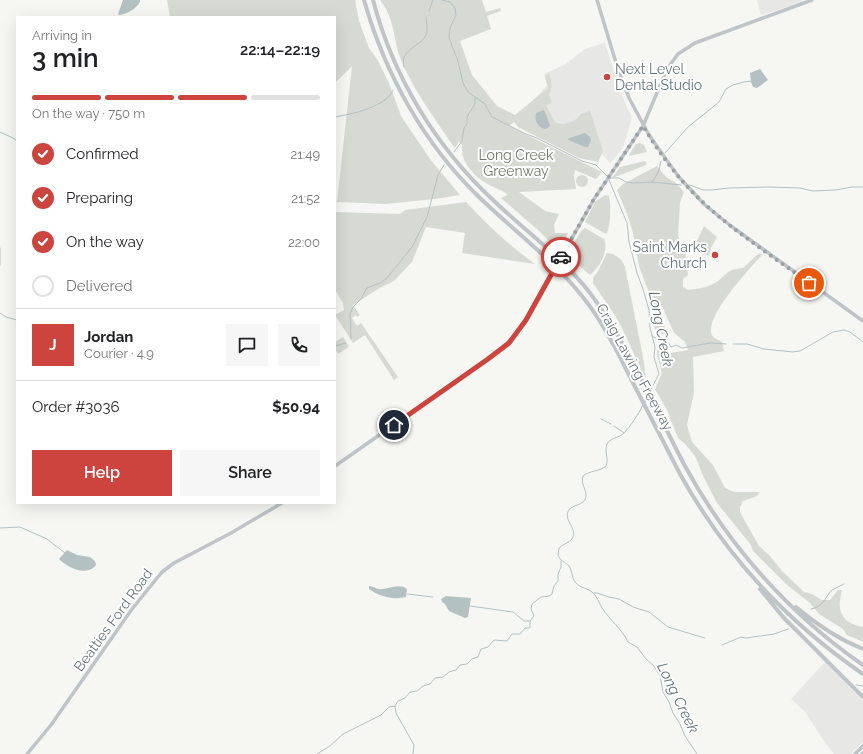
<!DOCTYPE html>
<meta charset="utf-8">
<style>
:root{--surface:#fff;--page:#f6f6f6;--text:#202124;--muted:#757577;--line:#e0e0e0;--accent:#cc443d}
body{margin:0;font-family:Raleway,sans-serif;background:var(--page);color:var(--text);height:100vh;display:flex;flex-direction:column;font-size:15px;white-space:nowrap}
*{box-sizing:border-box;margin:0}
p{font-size:13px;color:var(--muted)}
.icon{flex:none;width:22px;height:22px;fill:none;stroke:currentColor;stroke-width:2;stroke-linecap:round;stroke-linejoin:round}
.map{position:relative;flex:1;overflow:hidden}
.side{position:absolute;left:16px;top:16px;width:320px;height:488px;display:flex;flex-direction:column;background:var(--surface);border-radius:0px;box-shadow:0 4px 16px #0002}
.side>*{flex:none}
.pin{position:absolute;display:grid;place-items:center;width:34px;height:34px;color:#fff;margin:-17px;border:2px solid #fff;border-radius:50%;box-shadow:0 1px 4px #0007}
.courier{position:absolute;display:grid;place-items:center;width:40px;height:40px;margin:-20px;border:3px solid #cc443d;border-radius:50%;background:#fff;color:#222;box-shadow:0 1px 5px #0007}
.summary em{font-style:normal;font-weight:600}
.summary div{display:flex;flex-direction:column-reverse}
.summary{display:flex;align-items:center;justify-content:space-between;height:68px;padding:0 16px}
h1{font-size:26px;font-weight:600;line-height:30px}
.bar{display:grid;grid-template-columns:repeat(4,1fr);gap:6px 4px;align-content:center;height:48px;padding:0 16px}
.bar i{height:5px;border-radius:3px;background:var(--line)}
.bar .current{background:var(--accent)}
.bar p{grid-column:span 4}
.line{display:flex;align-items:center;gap:10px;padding:0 16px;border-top:1px solid var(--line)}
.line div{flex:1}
.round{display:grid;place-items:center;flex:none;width:42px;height:42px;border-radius:0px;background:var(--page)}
ol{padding:0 16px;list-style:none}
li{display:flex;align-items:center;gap:12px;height:44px}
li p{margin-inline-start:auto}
li .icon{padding:4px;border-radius:50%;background:var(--accent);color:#fff;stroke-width:4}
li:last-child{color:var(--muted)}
li i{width:22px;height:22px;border:2px solid var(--line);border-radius:50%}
.cta{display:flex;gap:8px;margin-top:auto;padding:8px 16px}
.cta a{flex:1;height:46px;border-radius:0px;background:var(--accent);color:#fff;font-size:16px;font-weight:600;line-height:46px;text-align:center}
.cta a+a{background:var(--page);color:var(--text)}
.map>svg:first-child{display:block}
.built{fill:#e7e7e6}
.green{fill:#d7dad3}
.water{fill:#b3c1c2}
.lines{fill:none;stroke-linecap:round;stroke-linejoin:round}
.stream{stroke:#b3c1c2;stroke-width:1}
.major{stroke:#bec4c7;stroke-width:3.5}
.highway{stroke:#bec4c7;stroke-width:4}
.done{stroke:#98a2a4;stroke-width:4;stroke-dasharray:0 7.2}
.route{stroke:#cc443d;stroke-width:5}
.poi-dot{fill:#cc443d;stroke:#fff;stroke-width:1.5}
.labels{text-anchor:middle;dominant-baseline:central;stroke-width:4;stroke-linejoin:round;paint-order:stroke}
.poi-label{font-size:14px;fill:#65757a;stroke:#fff;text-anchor:start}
.park-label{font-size:14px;fill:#6e7867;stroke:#fff}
.street-label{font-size:14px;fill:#65757a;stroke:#fff}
.water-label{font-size:15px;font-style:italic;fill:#607476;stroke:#fff}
</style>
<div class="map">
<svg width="863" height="754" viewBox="0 0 863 754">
<rect width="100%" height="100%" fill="#f6f6f3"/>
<path class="built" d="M757 0H802L803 2 761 15Z
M604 43H605L622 95 632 118 624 144 620 152 610 163 603 155 518 117 547 85 544 74 564 65 585 49Z
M825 662 863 701V742L851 754H834L826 744 805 712 791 699Z"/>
<path class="green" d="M167 0H355L359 21 369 48 377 59 389 83 401 116 430 159 460 195 435 199 385 204 337 202 352 66 335 83V17H170Z
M380 0H482L486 12 500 8 501 11 487 16 491 29 460 41 472 75 497 106 515 115 548 88 545 76 549 74C552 81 553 87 549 94L552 103 546 105 555 122C562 127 577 121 581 114L590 111 603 151 598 162 579 158 518 127 514 122 509 126 602 172 596 179 575 170 574 176 576 189 519 192 545 211 559 214 554 225 555 233H568L559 251 538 230 501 198 508 195C501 189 494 188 486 183 473 176 460 160 462 145L459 141 456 147H454C435 119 414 91 401 60 393 40 395 18 380 0Z
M640 143 644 145 647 152 629 156V155L636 144Z
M645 161 647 164 644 166 612 178 620 167Z
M657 166 666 177 676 183 684 192 680 203 678 236 685 250 688 275 683 279V287L688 290C696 289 705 288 713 284 727 277 723 270 743 268L756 256 760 253 762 255C751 267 703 318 712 335 713 338 719 340 722 342L724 351 693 357 694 393 687 425 692 442 713 465 725 488 734 492H760L757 496 743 501 740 507V512L759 546 770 556 782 571 804 592 812 594 822 600H830L838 590H842C841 595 839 602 840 607 841 620 852 625 863 627V642L847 635 843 629 819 614 810 603 786 584 753 551 751 545 717 503 704 478 695 456 685 444 678 438 667 410 656 391 655 389 662 373 657 355 658 344 665 347 670 353 688 350 685 342 674 333 662 306 653 304 639 266 633 233 627 214 617 190 623 184Z
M576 181a6 6 0 1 1 12 0a6 6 0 1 1-12 0Z
M605 195 609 196C611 205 611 227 606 234L585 222 595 202Z
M466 202C488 226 509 245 535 264L462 253 465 233 426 227 412 262 394 281 378 289 353 305 360 315 357 317 356 315 352 318 357 326 361 323 398 377 394 380 365 335 353 343 335 315 344 310 343 303 335 290V212L400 214 405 210Z
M704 226 717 237 711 248 709 256C702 253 699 255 692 251Z
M585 228 604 239C609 251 600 267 590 275L575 262 566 257 581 231Z
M607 253C615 253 623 260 625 267L644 362 646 380 624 332 616 317 593 283V278L598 271Z
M652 316H661L667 333 663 334 655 330Z
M343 337 349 347 338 354 335 349V342Z"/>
<path class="water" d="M123 0H140V2C136 9 127 14 119 15L118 14Z
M760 69 768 80 757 88 753 87 751 82 750 73Z
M544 110 550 125 549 127 546 129C538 128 534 121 536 113Z
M585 133 590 137 591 140 588 147H585L568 140V139L570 138Z
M67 550 77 555 90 557 95 561 96 565C86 577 68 568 59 559Z
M369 586C373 586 377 590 382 589 390 589 399 583 407 589L406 597C393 600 380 597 369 589Z
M446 596 471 598 468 617 465 618 449 611 445 604 442 602 441 599Z"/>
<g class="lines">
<path class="stream" d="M442 0 450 2 455 8 456 15 450 28 449 38 458 61 463 83 468 92 485 104 492 117 526 134 537 138 582 161 596 165 608 177
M429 11 433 0
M404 67C399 51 418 47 425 37 429 31 426 24 426 17
M335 117C351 114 387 107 393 90
M0 132 13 138 17 141
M454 152 462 141 464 128 467 124V117L475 104V98
M665 153 688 127 719 102 726 89 733 85 744 82 752 81
M609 178H619L626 182 633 183 652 182 681 185
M609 180 627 223 629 242 637 273 643 289 649 310 650 328 655 347 654 357 659 374 650 391
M652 182 658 173 661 161
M690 185 703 190H712L729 188 768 187 800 188 813 191 836 190 852 187H863
M0 248V265
M0 313 6 317 17 320
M652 336 663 342H668L671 347 676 345 682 348 710 343 726 344
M351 339 350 314 353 307 361 299 367 288 380 283 386 279 412 247 427 217 438 175 444 165
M733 344H747L764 349 793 352 800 351 833 332 844 330 850 332 863 342
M335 346 346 343
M645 402 648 396
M643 405C638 415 631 426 623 434 618 438 610 438 607 444 604 451 609 459 606 466 599 472 590 470 583 476 580 484 587 489 586 497 584 506 573 504 569 510 562 520 579 529 572 539 569 543 563 544 559 548L558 555C560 561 565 562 569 566 573 571 571 578 576 583 580 588 587 588 592 592 597 596 599 603 602 608 610 620 622 629 628 642L637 647 646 659 654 666 660 676 663 692 669 702 673 713 680 724 685 736 697 754
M601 419 611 424
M614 426 624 433
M0 528 20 527 47 539 65 553
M594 593H597L609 597 619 599 633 607 649 612 668 627 705 638
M407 594 433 597
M470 606 513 612 524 621H530
M811 609C824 607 824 598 832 590 836 588 840 586 844 584
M722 645 741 637 746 638 774 634 788 629
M856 685 863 686
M317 754 330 746 343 734 381 715 389 707 395 706
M413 754 414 745 396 713 395 706 398 701 405 698 410 692 417 691 423 686 430 684 435 678 443 677 449 672 456 670 460 665 467 664 472 659 478 657 481 649 488 647 494 640 507 641 512 634H520L525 628H530V621L534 616 531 609 532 604 541 597 549 596 552 594 554 586 558 581V574L561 567V561"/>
<path class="major" d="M597 0 617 66 629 98 649 135 678 176 705 205 731 226 863 321
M335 466 488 359C504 348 515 337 526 320L594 199 643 126 667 69 678 54 695 43 812 0
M27 754 51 725 132 609 162 572 174 563 231 533 282 503
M855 754 863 746
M862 754 863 753"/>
<path class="highway" d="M364 0C385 74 424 144 479 197 516 233 558 263 589 305 605 327 617 351 629 375 646 408 663 441 680 474 725 555 787 622 863 674
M373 0C393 76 435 146 493 200 525 231 562 257 590 293 629 345 654 408 685 466 728 545 789 614 863 665
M760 589 783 617 863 697
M796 607C816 624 838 639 863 649"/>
</g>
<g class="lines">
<path class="done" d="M561 257 594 199 643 126C661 156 682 184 708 207 739 235 775 258 809 283"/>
<path class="route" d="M394 425 488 359 509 343 526 320 561 257"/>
</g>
<g class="poi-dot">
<circle cx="607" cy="77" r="4"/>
<circle cx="715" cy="255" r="4"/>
</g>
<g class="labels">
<g class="poi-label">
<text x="615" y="69">Next Level<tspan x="615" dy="16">Dental Studio</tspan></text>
<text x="707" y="247" text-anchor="end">Saint Marks<tspan x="707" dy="16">Church</tspan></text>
</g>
<g class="park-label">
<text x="516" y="155">Long Creek<tspan x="516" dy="16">Greenway</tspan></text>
</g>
<g class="street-label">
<text transform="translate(635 367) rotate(61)">Craig Lawing Freeway</text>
<text transform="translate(113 620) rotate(-54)">Beatties Ford Road</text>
</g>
<g class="water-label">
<text transform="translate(661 329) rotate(79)">Long Creek</text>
<text transform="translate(678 698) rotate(64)">Long Creek</text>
</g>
</g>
</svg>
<div class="pin" style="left:809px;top:283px;background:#ea580c"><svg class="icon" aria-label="bag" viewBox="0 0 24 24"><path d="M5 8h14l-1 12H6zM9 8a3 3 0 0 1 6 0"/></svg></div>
<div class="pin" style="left:394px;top:425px;background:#1f2937"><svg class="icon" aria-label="home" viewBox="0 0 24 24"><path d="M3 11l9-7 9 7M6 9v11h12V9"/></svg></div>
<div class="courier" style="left:561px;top:257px"><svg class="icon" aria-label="car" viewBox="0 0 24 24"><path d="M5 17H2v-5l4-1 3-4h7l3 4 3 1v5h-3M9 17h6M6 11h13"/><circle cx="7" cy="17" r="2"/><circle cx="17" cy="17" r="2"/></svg></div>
<section class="side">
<div class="summary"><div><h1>3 min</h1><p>Arriving in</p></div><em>22:14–22:19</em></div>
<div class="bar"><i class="current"></i><i class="current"></i><i class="current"></i><i></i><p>On the way · 750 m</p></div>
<ol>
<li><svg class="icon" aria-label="check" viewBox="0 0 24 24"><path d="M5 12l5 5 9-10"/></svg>Confirmed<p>21:49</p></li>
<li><svg class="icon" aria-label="check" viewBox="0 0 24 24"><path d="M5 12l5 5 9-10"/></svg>Preparing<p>21:52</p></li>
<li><svg class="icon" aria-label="check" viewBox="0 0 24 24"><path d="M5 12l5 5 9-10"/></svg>On the way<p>22:00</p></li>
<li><i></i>Delivered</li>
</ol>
<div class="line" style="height:72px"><b class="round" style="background:var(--accent);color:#fff">J</b><div><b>Jordan</b><p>Courier · 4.9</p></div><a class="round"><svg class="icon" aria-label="chat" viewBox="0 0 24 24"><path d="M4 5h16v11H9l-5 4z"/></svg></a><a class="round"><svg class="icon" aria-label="phone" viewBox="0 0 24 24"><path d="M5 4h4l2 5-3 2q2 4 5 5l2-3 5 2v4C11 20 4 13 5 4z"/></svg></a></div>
<div class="line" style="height:52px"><div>Order #3036</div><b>$50.94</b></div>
<div class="cta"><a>Help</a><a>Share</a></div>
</section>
</div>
